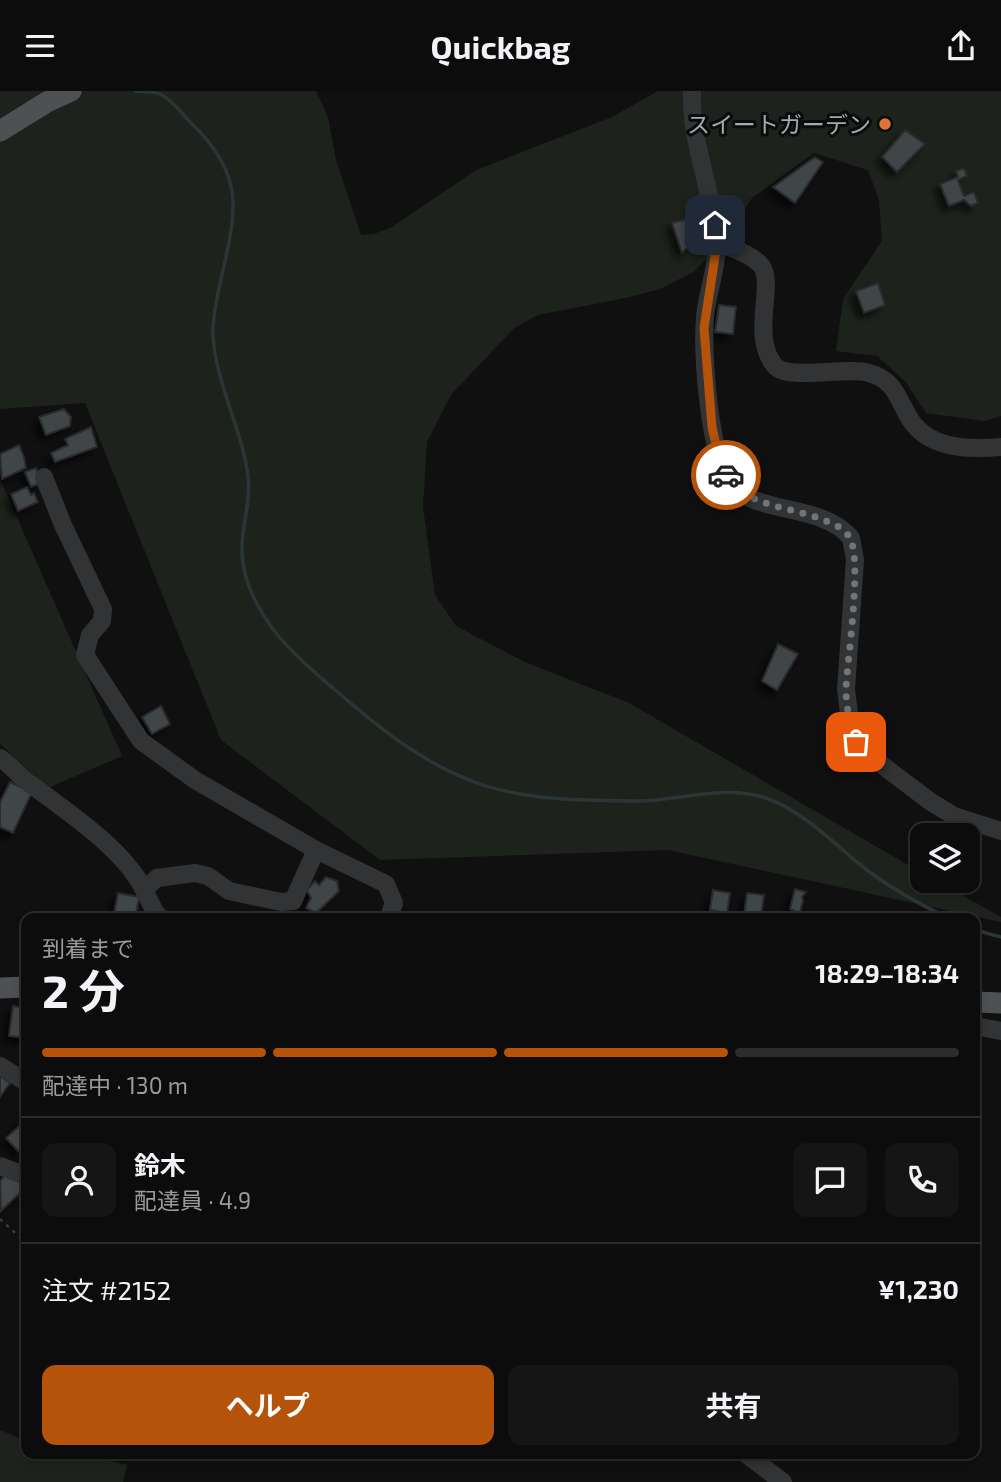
<!DOCTYPE html>
<html lang="ja">
<meta charset="utf-8">
<style>
:root{--surface:#0c0c0d;--page:#151516;--text:#f1f3f6;--muted:#9a9b9d;--line:#2c2c2e;--accent:#b45309}
body{margin:0;font-family:"Exo 2","Noto Sans JP",sans-serif;background:var(--page);color:var(--text);height:100vh;display:flex;flex-direction:column;font-size:26px;white-space:nowrap}
*{box-sizing:border-box;margin:0}
p{font-size:23px;color:var(--muted)}
.icon{flex:none;width:38px;height:38px;fill:none;stroke:currentColor;stroke-width:2;stroke-linecap:round;stroke-linejoin:round}
.map{position:relative;flex:1;overflow:hidden}
.drawer{position:absolute;left:21px;top:822px;width:959px;height:546px;display:flex;flex-direction:column;background:var(--surface);border-radius:14px;box-shadow:0 4px 10px #0003,0 0 0 2px var(--line)}
.drawer>*{flex:none}
.tools{position:absolute;left:910px;top:732px;display:grid;gap:14px}
.tools a{display:grid;place-items:center;width:70px;height:70px;border-radius:14px;background:var(--surface);box-shadow:0 4px 10px #0003,0 0 0 2px var(--line);font-size:35px}
.pin{position:absolute;display:grid;place-items:center;width:60px;height:60px;color:#fff;margin:-30px;border-radius:14px;box-shadow:0 4px 10px #0006}
.courier{position:absolute;display:grid;place-items:center;width:70px;height:70px;margin:-35px;border:5px solid #b45309;border-radius:50%;background:#fff;color:#222;box-shadow:0 2px 9px #0007}
.summary em{font-style:normal;font-weight:700}
.summary div{display:flex;flex-direction:column-reverse}
.summary{display:flex;align-items:center;justify-content:space-between;height:119px;padding:0 21px}
h1{font-size:46px;font-weight:700;line-height:52px}
.bar{display:grid;grid-template-columns:repeat(4,1fr);gap:10px 7px;align-content:center;height:84px;padding:0 21px}
.bar i{height:9px;border-radius:5px;background:var(--line)}
.bar .current{background:var(--accent)}
.bar p{grid-column:span 4}
.line{display:flex;align-items:center;gap:18px;padding:0 21px;border-top:2px solid var(--line)}
.line div{flex:1}
.round{display:grid;place-items:center;flex:none;width:74px;height:74px;border-radius:14px;background:var(--page)}
.cta{display:flex;gap:14px;margin-top:auto;padding:14px 21px}
.cta a{flex:1;height:80px;border-radius:14px;background:var(--accent);color:#fff;font-size:28px;font-weight:700;line-height:80px;text-align:center}
.cta a+a{background:var(--page);color:var(--text)}
header{display:flex;justify-content:space-between;align-items:center;height:91px;padding:0 21px;background:var(--surface);font-size:32px;font-weight:700}
.map>svg:first-child{display:block}
.green{fill:#1d231c}
.lines{fill:none;stroke-linecap:round;stroke-linejoin:round}
.stream{stroke:#2b3538;stroke-width:3.5}
.building{fill:#414446;stroke:#2a2b2d;stroke-width:2;filter:url(#shadow)}
.path{stroke:#373a3c;stroke-width:2.5;stroke-dasharray:3.5 5;stroke-linecap:butt}
.minor{stroke:#313335;stroke-width:18}
.major{stroke:#4d5154;stroke-width:21}
.done{stroke:#6f7578;stroke-width:7;stroke-dasharray:0 12.6}
.route{stroke:#b45309;stroke-width:9}
.poi-dot{fill:#dd743b;stroke:#0b0b0c;stroke-width:2.5}
.labels{text-anchor:middle;dominant-baseline:central;stroke-width:6;stroke-linejoin:round;paint-order:stroke}
.poi-label{font-size:23px;fill:#a2abb0;stroke:#0b0b0c;text-anchor:end}
</style>
<header><svg class="icon" aria-label="menu" viewBox="0 0 24 24"><path d="M4 6h16M4 12h16M4 18h16"/></svg>Quickbag<svg class="icon" aria-label="share" viewBox="0 0 24 24"><path d="M12 15V3M7 8l5-5 5 5M5 13v7h14v-7"/></svg></header>
<div class="map">
<svg width="1001" height="1391" viewBox="0 0 1001 1391">
<defs>
<filter id="shadow"><feDropShadow dx="-6" dy="6" stdDeviation="3.5" flood-color="#0009"/></filter>
</defs>
<rect width="100%" height="100%" fill="#101011"/>
<path class="green" d="M0 0H316L328 26 336 69 361 144 374 143 392 136 476 79 612 26 658 0H1001V325L984 330 926 322 905 290 877 265 836 260 843 208 882 150 879 109 868 79 814 62 752 107 731 141 695 180 660 198 625 207 538 224 514 237 451 304 427 351 423 416 435 504 456 535 525 571 629 612 922 782V789H935L1001 826V831L668 759 380 769 221 649 85 312 0 318Z
M0 388 122 665 48 697 0 653Z
M0 1339 26 1350V1363H82L127 1374 123 1391H0Z"/>
<g class="lines">
<path class="stream" d="M135 0C143 1 156 0 162 4 173 10 183 24 192 33 250 88 234 128 219 197 216 213 212 229 213 245 216 293 242 338 248 385 251 409 243 430 242 454 241 475 247 494 257 513 275 548 306 574 335 599 377 635 421 671 472 690 522 710 583 709 636 710 679 710 724 693 766 707 805 721 835 754 867 779 892 798 921 814 950 828
M975 839 1001 846"/>
</g>
<path class="building" d="M905 39 925 53 897 81 882 66Z
M815 66 823 71 795 112 773 96Z
M964 77 967 85 958 89 964 105 974 101 978 112 971 115 964 109 949 115 940 93 958 86 956 80Z
M694 126 697 147 682 162 672 132Z
M878 192 885 214 864 222 856 200Z
M719 214 736 216 733 243 715 241Z
M64 318 71 326 70 335 46 344 39 326Z
M91 336 97 356 55 371 51 362 68 354 65 348Z
M19 354 24 366 26 377 2 388 0 363Z
M36 377 41 392 31 396 25 381Z
M27 396 31 404 34 402 38 411 18 420 11 403Z
M778 553 798 563 777 599 762 590Z
M161 615 170 633 152 643 142 626Z
M10 691 32 701 13 742 0 736V711Z
M326 786 337 790 339 800 316 822 306 817 311 807 307 799 315 790 319 794Z
M795 798 806 801 802 806 803 810 799 825 794 823 795 820 790 818Z
M713 799 730 802 727 822 710 819Z
M118 802 139 806 135 828H113Z
M747 802 764 804 761 827 744 825Z
M13 915 26 917V947L9 945Z
M0 985 10 992 0 1006Z
M26 1029V1053L18 1060 6 1047Z
M8 1081 19 1086 23 1099 1 1120 0 1090Z"/>
<g class="lines">
<path class="path" d="M0 1128 26 1152"/>
<path class="minor" d="M692 0C690 50 712 97 716 147 719 173 707 201 705 226 702 263 709 365 731 393 755 424 823 412 851 447L855 469 846 598 849 623 856 651 866 662 931 711 954 725 1001 740
M717 151C731 157 749 162 760 173 777 190 749 245 775 275 788 290 847 275 869 282 892 288 897 304 907 323 925 358 966 359 1001 356
M44 386 63 434 103 518 102 530 90 544 85 564 141 650 195 689 316 759 386 793 394 812 388 828
M0 667C11 674 19 685 29 692 65 719 124 758 144 799
M162 828 155 821 144 799 157 787 195 782 208 785 229 800 281 811 293 810 316 759
M975 935 1001 940
M0 975 26 991
M0 1075 26 1085
M746 1363 783 1391"/>
<path class="major" d="M0 40 47 11 71 0
M0 897 26 896
M975 911 1001 912"/>
</g>
<g class="lines">
<path class="done" d="M726 384C746 417 792 415 826 430 834 433 843 437 848 444 864 461 847 570 846 598 846 616 850 634 856 651"/>
<path class="route" d="M715 134 716 159 704 237 712 336 718 363 726 384"/>
</g>
<circle class="poi-dot" cx="885" cy="33" r="7"/>
<g class="labels">
<g class="poi-label">
<text x="871" y="33">スイートガーデン</text>
</g>
</g>
</svg>
<div class="tools">
<a><svg class="icon" aria-label="layers" viewBox="0 0 24 24"><path d="M12 4l9 5-9 5-9-5zM3 14l9 5 9-5"/></svg></a>
</div>
<div class="pin" style="left:856px;top:651px;background:#ea580c"><svg class="icon" aria-label="bag" viewBox="0 0 24 24"><path d="M5 8h14l-1 12H6zM9 8a3 3 0 0 1 6 0"/></svg></div>
<div class="pin" style="left:715px;top:134px;background:#1f2937"><svg class="icon" aria-label="home" viewBox="0 0 24 24"><path d="M3 11l9-7 9 7M6 9v11h12V9"/></svg></div>
<div class="courier" style="left:726px;top:384px"><svg class="icon" aria-label="car" viewBox="0 0 24 24"><path d="M5 17H2v-5l4-1 3-4h7l3 4 3 1v5h-3M9 17h6M6 11h13"/><circle cx="7" cy="17" r="2"/><circle cx="17" cy="17" r="2"/></svg></div>
<section class="drawer">
<div class="summary"><div><h1>2 分</h1><p>到着まで</p></div><em>18:29–18:34</em></div>
<div class="bar"><i class="current"></i><i class="current"></i><i class="current"></i><i></i><p>配達中 · 130 m</p></div>
<div class="line" style="height:126px"><a class="round"><svg class="icon" aria-label="person" viewBox="0 0 24 24"><circle cx="12" cy="8" r="4"/><path d="M4 21q1-7 8-7t8 7"/></svg></a><div><b>鈴木</b><p>配達員 · 4.9</p></div><a class="round"><svg class="icon" aria-label="chat" viewBox="0 0 24 24"><path d="M4 5h16v11H9l-5 4z"/></svg></a><a class="round"><svg class="icon" aria-label="phone" viewBox="0 0 24 24"><path d="M5 4h4l2 5-3 2q2 4 5 5l2-3 5 2v4C11 20 4 13 5 4z"/></svg></a></div>
<div class="line" style="height:91px"><div>注文 #2152</div><b>¥1,230</b></div>
<div class="cta"><a>ヘルプ</a><a>共有</a></div>
</section>
</div>
